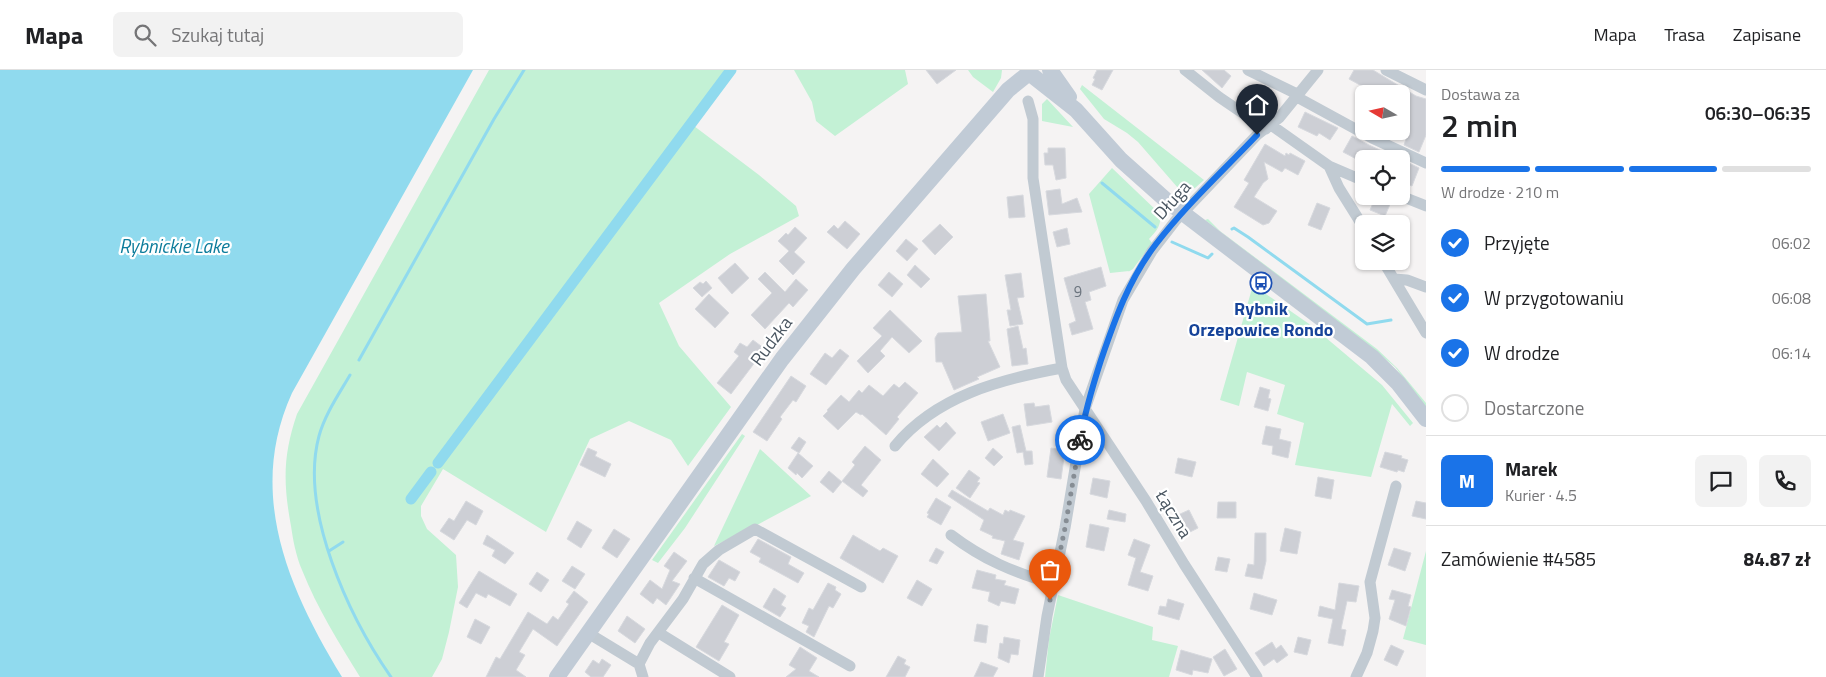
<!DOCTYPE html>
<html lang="pl">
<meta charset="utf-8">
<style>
:root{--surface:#fff;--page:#f2f2f2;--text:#202124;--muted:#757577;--line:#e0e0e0;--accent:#1a73e8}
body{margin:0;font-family:"Titillium Web",sans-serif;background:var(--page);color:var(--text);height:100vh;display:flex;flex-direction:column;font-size:19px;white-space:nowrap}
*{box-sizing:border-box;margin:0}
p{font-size:16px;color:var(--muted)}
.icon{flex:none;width:28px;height:28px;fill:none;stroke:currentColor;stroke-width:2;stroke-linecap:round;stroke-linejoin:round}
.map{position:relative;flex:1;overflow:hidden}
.side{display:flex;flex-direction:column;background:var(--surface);width:400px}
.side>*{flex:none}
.needle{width:32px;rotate:279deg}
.fabs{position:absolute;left:1355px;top:15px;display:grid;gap:10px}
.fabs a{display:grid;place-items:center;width:55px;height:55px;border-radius:8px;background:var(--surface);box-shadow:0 1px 4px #0004;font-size:25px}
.pin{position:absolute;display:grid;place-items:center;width:42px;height:42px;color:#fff;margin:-51px -21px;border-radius:50% 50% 50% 0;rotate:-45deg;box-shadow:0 0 5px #0007}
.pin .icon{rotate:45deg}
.courier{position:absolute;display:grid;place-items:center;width:50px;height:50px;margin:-25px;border:4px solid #1a73e8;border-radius:50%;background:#fff;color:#222;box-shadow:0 1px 6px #0007}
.overview em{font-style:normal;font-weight:600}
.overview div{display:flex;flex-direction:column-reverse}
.overview{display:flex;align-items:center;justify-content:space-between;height:85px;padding:0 15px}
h1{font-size:32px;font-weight:600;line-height:38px}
.bar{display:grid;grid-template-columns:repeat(4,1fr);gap:8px 5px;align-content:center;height:60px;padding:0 15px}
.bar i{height:6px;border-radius:4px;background:var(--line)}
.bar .current{background:var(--accent)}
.bar p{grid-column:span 4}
.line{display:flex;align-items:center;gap:12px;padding:0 15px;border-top:1px solid var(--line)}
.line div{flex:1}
.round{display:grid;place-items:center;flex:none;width:52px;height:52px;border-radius:8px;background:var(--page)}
ol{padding:0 15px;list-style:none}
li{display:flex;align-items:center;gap:15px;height:55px}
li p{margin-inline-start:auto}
li .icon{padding:5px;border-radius:50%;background:var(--accent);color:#fff;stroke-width:4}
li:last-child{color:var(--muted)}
li i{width:28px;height:28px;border:2px solid var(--line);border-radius:50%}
header{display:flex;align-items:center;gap:30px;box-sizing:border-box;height:70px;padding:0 25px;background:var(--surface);border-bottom:1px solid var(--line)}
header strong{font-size:24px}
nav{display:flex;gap:28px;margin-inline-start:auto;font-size:18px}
.search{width:350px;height:45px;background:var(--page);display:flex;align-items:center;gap:12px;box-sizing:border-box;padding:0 18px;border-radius:8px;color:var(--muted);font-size:19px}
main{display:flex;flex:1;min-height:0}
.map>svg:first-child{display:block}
.green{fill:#c3f1d5}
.water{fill:#90daee}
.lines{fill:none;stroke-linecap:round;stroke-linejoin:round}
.stream{stroke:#90daee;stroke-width:3}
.canal{stroke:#90daee;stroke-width:11}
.building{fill:#cdcfd5;stroke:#d7d9de}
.minor{stroke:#c1cad2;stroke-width:11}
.secondary{stroke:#c1cbd6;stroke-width:16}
.done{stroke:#868d94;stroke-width:5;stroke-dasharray:0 9}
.route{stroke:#1a73e8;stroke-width:6}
.labels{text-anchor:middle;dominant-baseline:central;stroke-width:4.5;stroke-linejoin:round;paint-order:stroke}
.number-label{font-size:15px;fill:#6b747e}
.street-label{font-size:18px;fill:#4a5661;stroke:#fff}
.transit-label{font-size:18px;font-weight:bold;fill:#164399;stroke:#fff}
.water-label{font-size:19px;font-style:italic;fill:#0c7c9b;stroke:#fff}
</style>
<header>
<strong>Mapa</strong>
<div class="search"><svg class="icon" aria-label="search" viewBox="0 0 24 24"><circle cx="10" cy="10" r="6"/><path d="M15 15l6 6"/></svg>Szukaj tutaj</div>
<nav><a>Mapa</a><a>Trasa</a><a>Zapisane</a></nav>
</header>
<main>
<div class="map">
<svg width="1426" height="607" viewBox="0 0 1426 607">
<rect width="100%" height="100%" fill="#f5f3f3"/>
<path class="green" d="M489 0H734L694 56 759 105 796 136 799 146 730 184 659 233 679 276 731 337 688 396 671 370 629 351 590 369 546 462 443 399 421 436V446L427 459 456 485 458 517 449 562 442 589 432 607H360C339 573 317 538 302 500 296 486 293 470 291 456 283 413 283 385 297 344Z
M794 0H905L908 14 835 66 816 51 812 32Z
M968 0H1002L1001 8 993 22 973 7Z
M1082 15 1204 110 1195 118 1183 122 1178 118 1138 72 1127 63 1104 49 1080 19Z
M1047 29 1073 57 1042 51V34Z
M1112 98 1159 143C1163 154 1156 162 1149 169L1152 173 1133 199 1128 202 1129 201 1110 203 1089 124Z
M1208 149 1220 161 1377 279 1397 298 1426 333V337L1395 297 1377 282 1205 150Z
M1253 215 1312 256 1382 315 1413 353 1410 356 1392 334 1371 407 1295 395 1304 353 1277 344 1285 315 1247 302 1239 336 1220 330Z
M742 364 745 366 685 458 658 493 652 490Z
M760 379 811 426 757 455 714 476Z
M1426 481V575L1403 569Z
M1058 525 1153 557 1152 570 1178 576 1169 607H1045L1049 569Z"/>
<path class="water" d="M0 0H473L292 323C246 424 289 520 342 607H0Z"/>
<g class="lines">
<path class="stream" d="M1102 113 1155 157
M1232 159 1234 158 1248 167 1367 254 1391 250
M1172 172 1208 188 1212 184
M359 290 494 49 524 0
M350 305C339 324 325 344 319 366 299 440 349 547 391 607
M329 481 343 472"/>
<path class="canal" d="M438 393 731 0
M411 429 431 402"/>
</g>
<path class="building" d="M926 0H956L937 14Z
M1097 0H1113L1102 20 1092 15 1095 9 1093 8Z
M1202 0H1224L1231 6 1222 18Z
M1354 0H1373L1416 26 1426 29V65L1419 82 1404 75 1406 69 1403 67 1407 57 1401 54V24H1369L1371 21 1349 9Z
M1305 42 1338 58 1330 70 1319 63 1317 66 1298 57Z
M1352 66 1369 75 1399 89H1364V93L1343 82Z
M1265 74 1285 86 1286 83 1289 85 1290 83 1305 91 1298 105 1285 98 1282 102 1264 92 1268 109 1263 113 1254 127 1277 141 1269 153 1263 155 1234 137 1249 113 1244 110Z
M1048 78H1065L1066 108 1056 110 1053 95H1045L1044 83H1048Z
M1407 92 1419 98 1412 116 1401 112Z
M1060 119 1062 134 1077 128 1082 142 1049 145 1046 121Z
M1023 125 1025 147 1009 148 1007 127Z
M1376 126 1391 132 1385 146 1370 140Z
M1317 133 1330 138 1321 160 1308 155Z
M845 151 860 164 847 179 827 162 834 155 838 159Z
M940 154 953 167 935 185 922 171Z
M795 157 807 168 794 182 805 192 793 205 779 191 789 181 778 171 786 163 788 165Z
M1067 158 1070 174 1057 177 1053 162Z
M906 169 918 179 907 191 896 181Z
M735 193 749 208 732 224 718 208Z
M915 195 930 209 921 218 907 205Z
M1101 197 1106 216 1089 222 1091 230 1085 232 1093 259 1072 265 1069 254 1076 251 1064 208Z
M765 202 785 222 796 209 808 220 793 237 789 233 765 259 751 245 772 223 758 209Z
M889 202 903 214 892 227 878 215Z
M1021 203 1024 227 1017 228 1023 254 1010 256 1007 240H1011L1005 205Z
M706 211 712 218 702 227 693 218 700 212 703 214Z
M709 224 729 243 715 258 695 239Z
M986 224 990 271H988L1000 297 977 307 979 309 954 320 942 292H936L935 268 938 263 962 262 958 226Z
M890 240 922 271 909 283 892 267 880 281 885 286 868 303 857 291 882 266 873 258Z
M1018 256 1023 279 1026 278 1028 294 1012 296 1007 259Z
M753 270 765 279 731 324 717 313 739 286 734 282 740 273 747 277Z
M840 279 849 286 826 315 810 304 825 283 832 288Z
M791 306 806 316 796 332 793 330 780 347 782 349 767 371 753 362Z
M905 312 918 323 897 347 899 349 886 365 862 344 861 345 856 342 838 360 823 346 828 341 827 340 841 325 849 332 859 320 862 323 869 315 883 326 894 314 899 318Z
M1260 317 1270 320 1268 328 1271 329 1268 341 1254 337Z
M1034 333 1035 337 1049 335 1052 352 1027 356 1024 334Z
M1003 344 1010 363 988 371 981 352Z
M946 352 956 363 939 381 924 367 937 355 940 358Z
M1020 355 1026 381H1032L1033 394 1025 395 1023 382 1017 383 1012 357Z
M1266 356 1281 359 1279 369 1291 372 1288 388 1272 384 1273 376 1262 374Z
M799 367 806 372 799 383 791 378Z
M865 376 881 390 861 415 868 421 863 427 842 411 855 395 852 392Z
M588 378 597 382 595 386 611 394 605 407 580 395Z
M993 378 1003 387 994 396 985 388Z
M1051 378 1065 380 1061 409 1047 407Z
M1385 382 1402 386 1401 388 1408 390 1404 402 1398 400 1397 402 1380 397Z
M798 383 813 396 802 408 797 403 796 405 788 398Z
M1178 388 1196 392 1192 407 1175 403Z
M933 389 949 404 937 417 921 404Z
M969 400 980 408 977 412 980 413 970 428 956 418Z
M829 401 842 412 833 423 820 412Z
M1318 407 1334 410 1331 429 1315 426Z
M1093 408 1110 411 1107 428 1090 424Z
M952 420 988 441 990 438 1003 445 1005 440 1009 442 1010 440 1025 446 1013 470 1024 473 1019 490 1001 484 1005 471 992 468 993 466 980 460 984 450 948 426Z
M936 428 951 437 941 455 927 447 929 444 927 443Z
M466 431 483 441 476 455 467 450 454 470 440 461 449 448 454 451Z
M1416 431 1426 433V449L1412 446Z
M1218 432H1236V448H1217Z
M1109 440 1126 444 1125 452 1107 449Z
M1189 440 1198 458 1180 467 1173 454 1181 450 1178 445Z
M577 451 592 460 581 478 567 469Z
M1090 454 1109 458 1104 481 1086 477Z
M1285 458 1301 462 1297 484 1280 481Z
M614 459 630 469 617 488 602 478Z
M1255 463H1266V491L1262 509 1245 506 1248 494 1254 495Z
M487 465 514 483 505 494 492 486 495 480 483 474Z
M853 465 880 481 883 478 898 486 883 513 840 488Z
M758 469 791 487 788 494 804 503 798 513 759 492 761 488 750 482Z
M1134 469 1150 475 1140 502 1153 506 1148 521 1128 515 1136 488 1128 485Z
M936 478 944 482 937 494 929 491Z
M1394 478 1411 483 1405 501 1388 495Z
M674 482 687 491 672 511 680 514 666 535 657 528 653 534 640 524 650 510 662 519 670 500 664 496Z
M1218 487 1230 489 1227 502 1215 500Z
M719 490 740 502 735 511 729 508 724 516 708 507Z
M572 496 585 504 575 519 562 511Z
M977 500 996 505 995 509 1006 511 1004 515 1019 519 1015 534 1001 531 999 536 988 531 990 522 972 518Z
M479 501 517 524 510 536 488 524 486 528 476 523 467 538 459 533Z
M537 502 549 510 541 522 529 514Z
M917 510 932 519 922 536 907 528Z
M828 513 836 517 835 520 841 524 833 538 829 536 814 567 806 562 809 556 802 553 809 538 813 540Z
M1339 513 1359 516 1356 532 1347 531 1341 559 1346 560 1343 576 1328 573 1333 549 1318 546 1320 536 1335 540Z
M774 518 786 526 781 535 786 538 780 547 763 537Z
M1392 520 1411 525 1408 536 1411 537 1406 556 1389 549 1395 530 1389 529Z
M574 521 588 532 557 576 533 559 519 582 525 585 516 600 526 607H486L496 587 500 589 528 542 547 554 553 546 558 550 569 534 566 532Z
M1254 523 1277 530 1272 545 1250 539Z
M1168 529 1184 534 1179 550 1158 544 1160 536 1166 537Z
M722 535 739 545 724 572 729 574 719 591 696 577Z
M627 546 645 559 635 573 618 561Z
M475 549 490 557 481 574 467 567Z
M977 554 988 556 986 573 974 571Z
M1004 567 1020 570 1018 585 1011 584 1009 593 998 588 1000 573 1003 574Z
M1298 567 1311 570 1307 585 1294 582Z
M1272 572 1276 579 1281 575 1288 585 1277 593 1274 589 1264 596 1255 583Z
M1391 575 1404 581 1397 596 1384 590Z
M800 577 817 588 809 601 819 607H786L796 599 789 595Z
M1225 579 1237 599 1224 606 1213 587Z
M1181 580 1212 589 1208 603 1193 600 1192 605 1176 600Z
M898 586 906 590 904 594 910 597 905 607H886Z
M602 589 611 595 603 607H591L585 602 593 590 599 594Z
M981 592 998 598 993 607H974Z"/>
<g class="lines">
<path class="minor" d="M1185 0 1219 27 1266 59
M1248 0 1297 24
M1386 0 1426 20
M1295 26 1372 68 1426 93
M1028 31 1033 49V108L1062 298 1066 310 1146 431 1184 494 1257 607
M1271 55 1329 96 1364 111
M1329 96 1339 118 1364 158
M1401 126 1426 136
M1383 191 1426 263
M1394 209 1407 210 1426 217
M895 376C936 326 1001 309 1062 298
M951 465C984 490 1013 502 1053 514
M694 508 850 596
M588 563 639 594 650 573 683 529 703 494 719 480 755 459 861 517
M659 563 730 607
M639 594 643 607
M1038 607 1047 546 1065 458 1085 339 1123 230 1152 181 1176 150 1257 65 1279 48 1318 0
M1356 607 1367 583 1373 561 1375 548 1370 512 1396 416"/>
<path class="secondary" d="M1050 0 1069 27
M1029 3 1076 40 1121 90 1167 131 1372 287 1398 313 1426 349
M557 607 782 289 853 199 1008 20 1029 3"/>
</g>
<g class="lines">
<path class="done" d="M1050 530 1065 458 1080 370"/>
<path class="route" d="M1080 370C1085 341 1092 318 1101 290 1115 249 1129 209 1156 174 1186 135 1223 101 1257 65"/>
</g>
<defs>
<g id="bus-ring" transform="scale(1.125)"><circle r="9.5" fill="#fff" stroke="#1a4fb4" stroke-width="1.5"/><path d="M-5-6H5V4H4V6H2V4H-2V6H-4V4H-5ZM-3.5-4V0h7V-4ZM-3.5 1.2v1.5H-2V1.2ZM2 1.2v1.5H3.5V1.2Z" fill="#1a4fb4"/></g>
</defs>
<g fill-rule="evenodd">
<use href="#bus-ring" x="1261" y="213"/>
</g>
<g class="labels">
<g class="number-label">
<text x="1078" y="221">9</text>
</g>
<g class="street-label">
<text transform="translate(1172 130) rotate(-48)">Długa</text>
<text transform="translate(771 271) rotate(-53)">Rudzka</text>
<text transform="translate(1174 444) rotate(59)">Łączna</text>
</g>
<g class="transit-label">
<text x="1261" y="238">Rybnik<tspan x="1261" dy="21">Orzepowice Rondo</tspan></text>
</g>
<g class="water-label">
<text x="174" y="175">Rybnickie Lake</text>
</g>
</g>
</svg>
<div class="fabs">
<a><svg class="needle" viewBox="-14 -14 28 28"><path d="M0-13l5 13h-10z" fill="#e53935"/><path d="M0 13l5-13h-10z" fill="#757577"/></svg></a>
<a><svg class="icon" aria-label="locate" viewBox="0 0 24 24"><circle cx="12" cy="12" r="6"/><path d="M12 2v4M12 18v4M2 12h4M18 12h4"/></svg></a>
<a><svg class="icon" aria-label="layers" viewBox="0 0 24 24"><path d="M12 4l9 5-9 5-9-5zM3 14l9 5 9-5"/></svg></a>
</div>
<div class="pin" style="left:1050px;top:530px;background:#ea580c"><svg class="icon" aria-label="bag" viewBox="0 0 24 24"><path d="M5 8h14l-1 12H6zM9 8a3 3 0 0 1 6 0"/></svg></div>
<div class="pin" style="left:1257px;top:65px;background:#1f2937"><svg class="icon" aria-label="home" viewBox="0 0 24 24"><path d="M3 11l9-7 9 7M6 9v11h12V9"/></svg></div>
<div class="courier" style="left:1080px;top:370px"><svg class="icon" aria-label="bike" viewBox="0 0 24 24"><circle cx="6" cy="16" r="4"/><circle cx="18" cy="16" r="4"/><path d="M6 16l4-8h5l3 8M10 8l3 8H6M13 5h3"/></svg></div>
</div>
<section class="side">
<div class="overview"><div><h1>2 min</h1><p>Dostawa za</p></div><em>06:30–06:35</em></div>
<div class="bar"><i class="current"></i><i class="current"></i><i class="current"></i><i></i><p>W drodze · 210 m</p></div>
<ol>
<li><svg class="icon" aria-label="check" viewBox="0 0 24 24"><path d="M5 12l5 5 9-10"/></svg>Przyjęte<p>06:02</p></li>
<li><svg class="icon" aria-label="check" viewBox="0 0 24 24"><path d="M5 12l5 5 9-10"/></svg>W przygotowaniu<p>06:08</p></li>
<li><svg class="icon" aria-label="check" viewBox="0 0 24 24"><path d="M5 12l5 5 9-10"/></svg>W drodze<p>06:14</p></li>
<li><i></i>Dostarczone</li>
</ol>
<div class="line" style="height:90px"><b class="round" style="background:var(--accent);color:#fff">M</b><div><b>Marek</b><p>Kurier · 4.5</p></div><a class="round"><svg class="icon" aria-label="chat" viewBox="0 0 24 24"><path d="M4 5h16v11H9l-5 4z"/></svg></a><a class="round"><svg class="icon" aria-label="phone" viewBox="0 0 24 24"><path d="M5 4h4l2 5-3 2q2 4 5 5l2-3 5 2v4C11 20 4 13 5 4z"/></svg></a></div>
<div class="line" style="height:65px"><div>Zamówienie #4585</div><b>84.87 zł</b></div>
</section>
</main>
